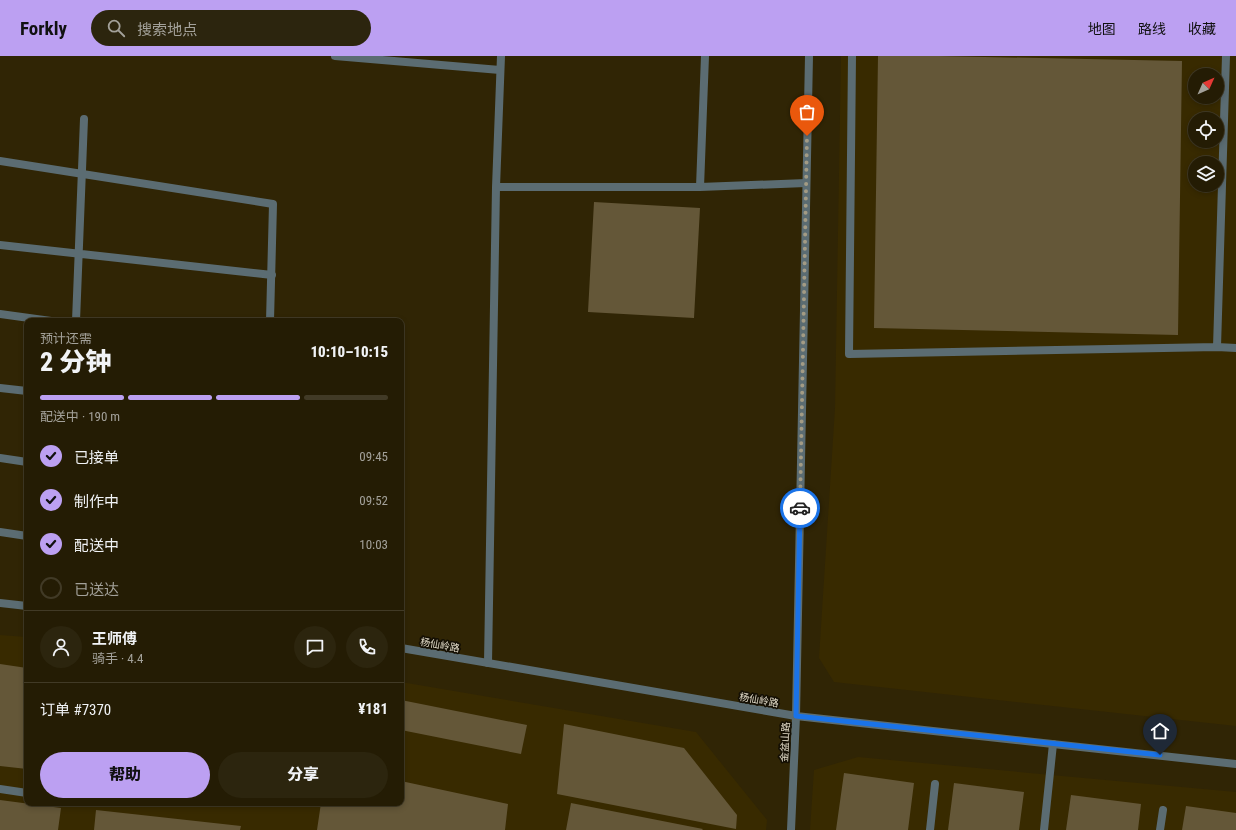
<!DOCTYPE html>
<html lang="zh">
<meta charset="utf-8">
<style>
:root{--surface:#241c04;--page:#2c250e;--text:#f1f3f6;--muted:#a3a19a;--line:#413a26;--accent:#bca0f2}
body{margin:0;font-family:"Roboto Condensed","Noto Sans SC",sans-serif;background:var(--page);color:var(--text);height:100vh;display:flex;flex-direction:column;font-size:15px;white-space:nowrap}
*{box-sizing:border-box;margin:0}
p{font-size:13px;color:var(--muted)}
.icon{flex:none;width:22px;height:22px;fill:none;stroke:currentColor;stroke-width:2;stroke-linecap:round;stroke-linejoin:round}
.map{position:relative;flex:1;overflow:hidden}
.sheet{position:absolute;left:24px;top:262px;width:380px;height:488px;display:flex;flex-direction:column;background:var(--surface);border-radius:8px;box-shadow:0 2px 6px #0003,0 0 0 1px var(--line)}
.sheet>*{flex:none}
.needle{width:26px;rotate:45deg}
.fabs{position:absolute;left:1188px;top:12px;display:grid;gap:8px}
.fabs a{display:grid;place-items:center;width:36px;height:36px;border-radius:50%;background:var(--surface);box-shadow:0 2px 6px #0003,0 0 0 1px var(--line);font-size:20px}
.pin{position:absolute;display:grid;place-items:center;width:34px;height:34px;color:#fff;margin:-41px -17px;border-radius:50% 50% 50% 0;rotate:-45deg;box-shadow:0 0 4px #0007}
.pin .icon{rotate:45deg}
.courier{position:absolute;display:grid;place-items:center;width:40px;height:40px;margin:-20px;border:3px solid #1a73e8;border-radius:50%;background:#fff;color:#222;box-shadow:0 1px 5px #0007}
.headline em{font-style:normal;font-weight:800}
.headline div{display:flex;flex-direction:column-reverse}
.headline{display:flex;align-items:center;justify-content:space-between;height:68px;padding:0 16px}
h1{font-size:26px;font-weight:800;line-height:30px}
.bar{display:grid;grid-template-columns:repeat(4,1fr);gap:6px 4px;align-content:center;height:48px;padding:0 16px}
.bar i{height:5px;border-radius:3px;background:var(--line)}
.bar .current{background:var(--accent)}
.bar p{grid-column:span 4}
.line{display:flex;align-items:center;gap:10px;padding:0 16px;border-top:1px solid var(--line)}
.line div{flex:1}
.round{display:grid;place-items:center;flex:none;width:42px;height:42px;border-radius:21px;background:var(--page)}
ol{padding:0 16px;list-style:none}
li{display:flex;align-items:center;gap:12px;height:44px}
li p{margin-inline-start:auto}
li .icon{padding:4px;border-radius:50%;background:var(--accent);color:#111;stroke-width:4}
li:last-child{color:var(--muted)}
li i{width:22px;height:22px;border:2px solid var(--line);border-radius:50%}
.button{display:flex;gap:8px;margin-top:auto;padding:8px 16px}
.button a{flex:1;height:46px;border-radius:24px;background:var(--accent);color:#111;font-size:16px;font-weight:800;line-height:46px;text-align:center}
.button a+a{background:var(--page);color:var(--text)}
header{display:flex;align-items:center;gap:24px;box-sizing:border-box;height:56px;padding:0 20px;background:var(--accent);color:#111}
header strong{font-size:19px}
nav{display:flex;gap:22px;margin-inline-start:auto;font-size:14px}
.search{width:280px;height:36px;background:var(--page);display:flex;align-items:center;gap:10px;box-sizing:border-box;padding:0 14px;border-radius:22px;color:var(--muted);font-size:15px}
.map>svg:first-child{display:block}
.built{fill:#382a00;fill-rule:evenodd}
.building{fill:#645738}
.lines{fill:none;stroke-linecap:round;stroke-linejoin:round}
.minor{stroke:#5b6c72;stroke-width:8}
.tertiary{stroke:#5b6c72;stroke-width:8}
.done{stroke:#a39b84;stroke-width:4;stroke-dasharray:0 7.2}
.route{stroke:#1a73e8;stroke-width:5}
.labels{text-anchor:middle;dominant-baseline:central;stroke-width:3.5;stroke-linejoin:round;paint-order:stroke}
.street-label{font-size:10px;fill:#e1dac8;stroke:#140f04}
</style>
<header>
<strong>Forkly</strong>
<div class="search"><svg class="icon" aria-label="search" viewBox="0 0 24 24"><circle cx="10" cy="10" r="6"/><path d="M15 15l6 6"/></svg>搜索地点</div>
<nav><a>地图</a><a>路线</a><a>收藏</a></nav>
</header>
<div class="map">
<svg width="1236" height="774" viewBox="0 0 1236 774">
<rect width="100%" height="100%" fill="#302505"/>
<path class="built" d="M841 0H1236V670L834 626 819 602 835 352ZM1195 19H1217V41H1195ZM1195 63H1217V85H1195ZM1195 107H1217V129H1195Z
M0 579 27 581V747H401V626L696 676 767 764 766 774H0Z
M858 701 1236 736V774H810L814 714Z"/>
<path class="building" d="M878 0H939L1182 5 1178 279 874 272Z
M594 146 700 152 694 262 588 256Z
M0 608 27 612V713L0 710Z
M401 644 527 669 521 698 401 674Z
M564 668 684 692 737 759 736 773 557 738Z
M844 717 914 727 908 774H836Z
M401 725 508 748 505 774H317L321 747H401Z
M954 727 1024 736 1019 774H948Z
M1071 739 1141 748 1138 774H1066Z
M0 744 61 752 58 774H0Z
M571 747 703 773 702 774H566Z
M1186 750 1236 757V774H1182Z
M96 754 241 770 240 774H94Z"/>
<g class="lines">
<path class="minor" d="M335 0 500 14
M852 0 849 298 1217 291 1236 292
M0 105 273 148 270 265
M496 131H700L806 127
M700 131 705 0
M0 189 272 219
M0 258 51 265
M76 265 84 63
M1217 291 1226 0
M0 332 27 335
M0 402 27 406
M0 476 27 480
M488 607 496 131 501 0
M0 733 27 737
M930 774 935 728
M1044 774 1053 688
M1160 774 1163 754"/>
<path class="tertiary" d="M0 547 27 550
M401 592 796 660 1236 708
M791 774 796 660 809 0"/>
</g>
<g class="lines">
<path class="done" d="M800 452 807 80"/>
<path class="route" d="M800 452 796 660 1160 699"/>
</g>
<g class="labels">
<g class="street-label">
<text transform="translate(440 589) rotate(10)">杨仙岭路</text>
<text transform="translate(759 644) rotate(10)">杨仙岭路</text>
<text transform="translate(785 686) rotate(-87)">金盆山路</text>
</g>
</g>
</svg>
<div class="fabs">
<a><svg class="needle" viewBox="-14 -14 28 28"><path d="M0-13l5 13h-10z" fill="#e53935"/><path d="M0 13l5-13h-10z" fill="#a3a19a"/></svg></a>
<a><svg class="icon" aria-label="locate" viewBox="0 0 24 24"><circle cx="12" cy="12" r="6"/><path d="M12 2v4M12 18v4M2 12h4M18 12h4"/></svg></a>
<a><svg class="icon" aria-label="layers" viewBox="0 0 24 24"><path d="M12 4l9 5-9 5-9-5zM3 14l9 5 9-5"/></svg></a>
</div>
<div class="pin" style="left:807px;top:80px;background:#ea580c"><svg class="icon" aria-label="bag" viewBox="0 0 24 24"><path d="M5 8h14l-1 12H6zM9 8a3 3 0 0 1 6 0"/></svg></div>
<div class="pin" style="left:1160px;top:699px;background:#1f2937"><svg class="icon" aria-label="home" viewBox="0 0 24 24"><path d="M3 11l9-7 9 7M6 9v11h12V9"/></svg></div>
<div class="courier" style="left:800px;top:452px"><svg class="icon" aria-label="car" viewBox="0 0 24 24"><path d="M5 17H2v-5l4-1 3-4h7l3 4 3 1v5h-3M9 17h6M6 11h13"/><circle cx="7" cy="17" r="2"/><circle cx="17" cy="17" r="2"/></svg></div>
<section class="sheet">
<div class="headline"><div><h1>2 分钟</h1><p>预计还需</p></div><em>10:10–10:15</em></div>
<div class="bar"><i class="current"></i><i class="current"></i><i class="current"></i><i></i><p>配送中 · 190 m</p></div>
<ol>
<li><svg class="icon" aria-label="check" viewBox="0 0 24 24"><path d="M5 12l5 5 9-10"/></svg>已接单<p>09:45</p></li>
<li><svg class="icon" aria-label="check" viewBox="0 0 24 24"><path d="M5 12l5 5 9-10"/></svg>制作中<p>09:52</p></li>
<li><svg class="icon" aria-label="check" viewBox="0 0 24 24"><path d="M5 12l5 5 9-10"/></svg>配送中<p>10:03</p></li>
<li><i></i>已送达</li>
</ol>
<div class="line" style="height:72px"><a class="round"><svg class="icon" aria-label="person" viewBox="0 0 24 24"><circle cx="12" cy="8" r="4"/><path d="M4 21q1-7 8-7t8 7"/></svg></a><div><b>王师傅</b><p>骑手 · 4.4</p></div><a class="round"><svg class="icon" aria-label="chat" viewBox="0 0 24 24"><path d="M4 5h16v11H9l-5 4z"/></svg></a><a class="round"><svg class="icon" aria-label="phone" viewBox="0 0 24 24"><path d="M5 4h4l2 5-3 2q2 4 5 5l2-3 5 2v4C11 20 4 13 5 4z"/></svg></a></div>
<div class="line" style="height:52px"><div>订单 #7370</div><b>¥181</b></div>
<div class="button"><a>帮助</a><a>分享</a></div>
</section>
</div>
